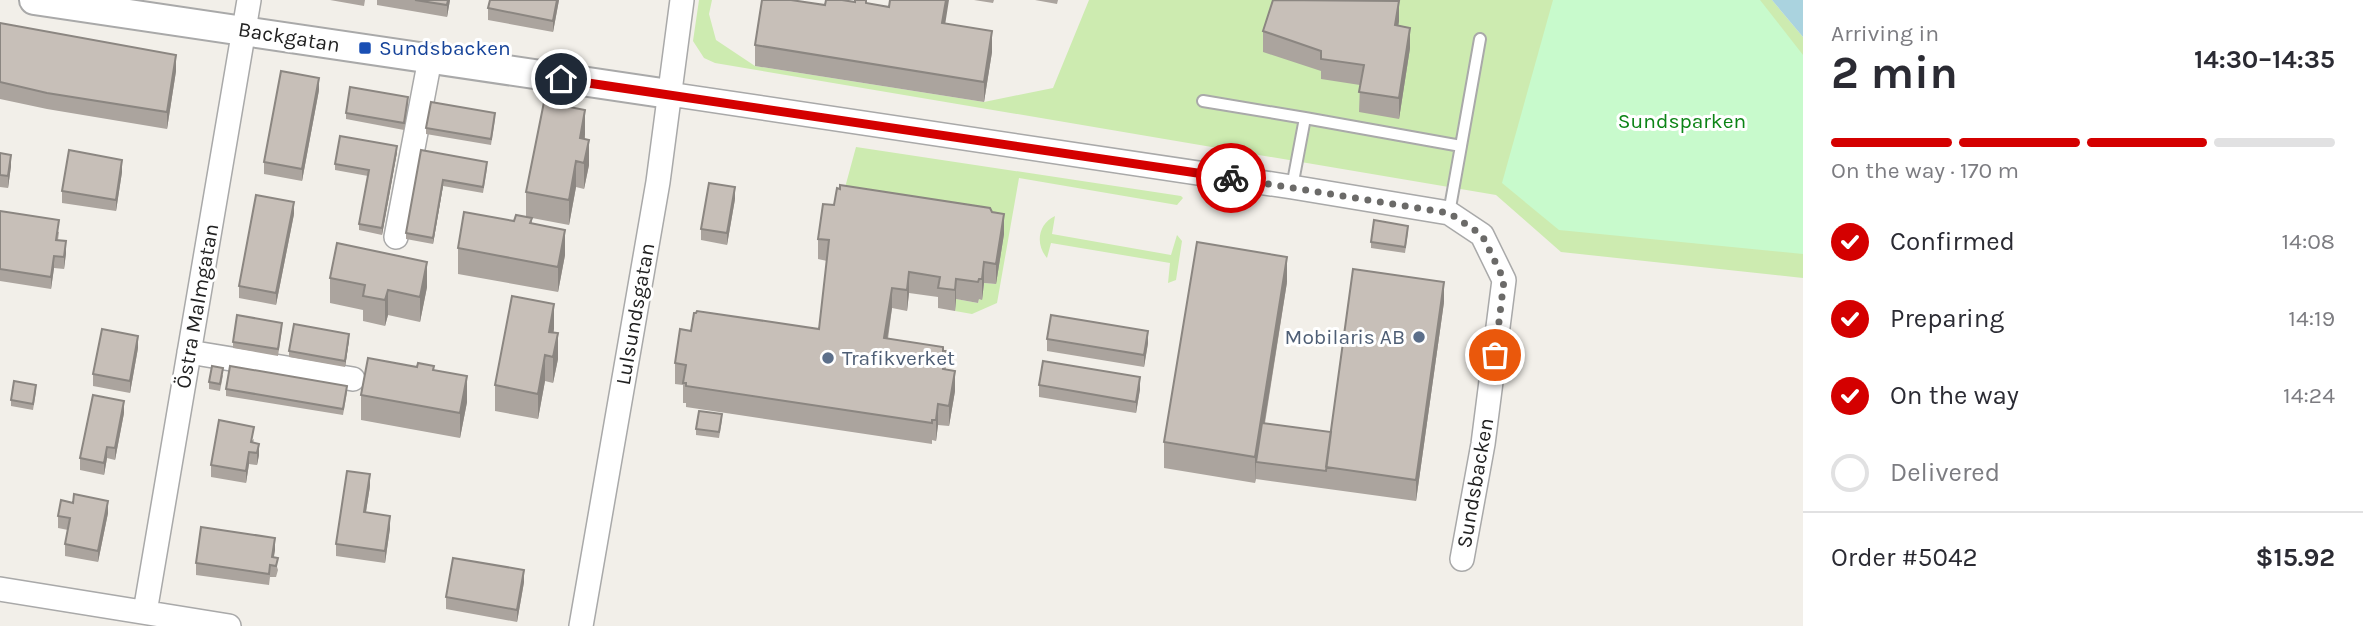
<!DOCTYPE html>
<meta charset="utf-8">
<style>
:root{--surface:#fff;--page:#f7f7f7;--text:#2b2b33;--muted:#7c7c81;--line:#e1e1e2;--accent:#d40000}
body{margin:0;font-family:Karla,sans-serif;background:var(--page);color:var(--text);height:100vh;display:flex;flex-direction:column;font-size:26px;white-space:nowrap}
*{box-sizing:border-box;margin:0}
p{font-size:23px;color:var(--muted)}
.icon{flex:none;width:38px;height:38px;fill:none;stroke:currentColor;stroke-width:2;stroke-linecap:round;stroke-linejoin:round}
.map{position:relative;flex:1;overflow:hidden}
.drawer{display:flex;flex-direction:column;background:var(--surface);width:560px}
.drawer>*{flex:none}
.pin{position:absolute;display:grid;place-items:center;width:60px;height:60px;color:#fff;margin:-30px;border:4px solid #fff;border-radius:50%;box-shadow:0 2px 7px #0007}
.courier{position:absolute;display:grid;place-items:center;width:70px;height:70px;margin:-35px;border:5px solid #d40000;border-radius:50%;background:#fff;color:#222;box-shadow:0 2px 9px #0007}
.head em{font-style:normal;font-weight:700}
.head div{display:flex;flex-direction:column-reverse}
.head{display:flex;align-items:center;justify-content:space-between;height:119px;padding:0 28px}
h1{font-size:46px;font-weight:700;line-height:52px}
.bar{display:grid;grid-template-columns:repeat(4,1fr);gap:10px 7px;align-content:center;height:84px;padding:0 28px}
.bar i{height:9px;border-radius:5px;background:var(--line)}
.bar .on{background:var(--accent)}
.bar p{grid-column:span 4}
.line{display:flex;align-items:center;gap:18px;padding:0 28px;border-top:2px solid var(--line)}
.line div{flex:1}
ol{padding:0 28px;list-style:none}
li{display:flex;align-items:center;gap:21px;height:77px}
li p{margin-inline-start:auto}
li .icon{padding:7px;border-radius:50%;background:var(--accent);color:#fff;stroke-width:4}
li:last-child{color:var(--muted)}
li i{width:38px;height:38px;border:4px solid var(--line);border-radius:50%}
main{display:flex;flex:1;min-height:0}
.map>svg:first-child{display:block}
.grass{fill:#cdebb0}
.park{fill:#c8facc}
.water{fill:#aad3df}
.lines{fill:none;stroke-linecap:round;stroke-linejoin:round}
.service-casing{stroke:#a9a9a9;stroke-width:14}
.minor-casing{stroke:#a9a9a9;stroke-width:26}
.tertiary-casing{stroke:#a9a9a9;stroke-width:32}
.service{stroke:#fff;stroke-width:10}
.minor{stroke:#fff;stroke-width:23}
.tertiary{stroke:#fff;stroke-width:28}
.wall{fill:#aba49e}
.shaded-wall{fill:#8b8681}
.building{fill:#c7bfb8;stroke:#8b8681;stroke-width:2}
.done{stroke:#6b6a68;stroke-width:7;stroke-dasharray:0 12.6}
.route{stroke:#d40000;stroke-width:9}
.transit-dot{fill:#1a4fb4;stroke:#fff;stroke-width:2.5}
.service-dot{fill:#5c6f8a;stroke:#fff;stroke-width:2.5}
.labels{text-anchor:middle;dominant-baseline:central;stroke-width:6;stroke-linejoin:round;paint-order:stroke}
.street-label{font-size:21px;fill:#222;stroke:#fff}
.transit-label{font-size:21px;fill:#164399;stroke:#fff;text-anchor:start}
.park-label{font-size:21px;fill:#0c8416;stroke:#fff}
.service-label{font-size:21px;fill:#4e5e75;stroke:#fff;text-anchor:end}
</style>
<main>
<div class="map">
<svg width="1803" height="626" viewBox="0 0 1803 626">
<rect width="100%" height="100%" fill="#f2efe9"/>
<path class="grass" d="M699 0H712L709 14 716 40 755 66 984 102 1053 88 1089 0H1772L1803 37V278L1561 252 1496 195 715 63 704 58 693 41Z
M856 147 1181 196 1183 198 1177 205 1019 178 997 303 972 314 955 311 956 299 978 303 979 299H982L984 283 996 284 840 206Z
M1055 216 1052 234 1171 255 1177 235 1182 241 1176 280 1168 283 1170 263 1051 243 1047 258C1035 244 1038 224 1055 216Z"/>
<path class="park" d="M1553 0H1760L1803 55V254L1559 230 1502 183Z"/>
<path class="water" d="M1772 0H1803V37Z"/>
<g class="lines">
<g class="service-casing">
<path id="service" d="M1203 101 1305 118 1292 187
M1305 118 1461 146 1480 39
M1449 213 1461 146"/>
</g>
<g class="minor-casing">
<path id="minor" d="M669 94 1292 187 1449 213 1482 235 1504 280 1483 444 1462 559
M396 237 430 59
M189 352 353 379
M0 589 229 626
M145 612 249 0
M581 626 658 182 682 0"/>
</g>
<g class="tertiary-casing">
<path id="tertiary" d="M34 0 669 94"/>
</g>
<use href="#service" class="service"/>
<use href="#minor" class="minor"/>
<use href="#tertiary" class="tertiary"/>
</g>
<path class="wall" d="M330 0H365L364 6Z
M377 0H450L447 17 377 5Z
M490 0H559L553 32 488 20V8Z
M867 0V3L889 7 945 24 992 52 984 102 755 66V45L825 5Z
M974 0H994L993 3Z
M1035 0H1058L1057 4Z
M1399 21 1398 26 1410 48 1399 119 1359 112 1360 85 1321 79V71L1263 52V31Z
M0 23 176 71 167 129 47 109 0 99Z
M319 90 302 181 264 174V162Z
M408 104 404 130 346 119V113Z
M495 119 491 145 426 134V128Z
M585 135V139L589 165 584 189 576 187 569 225 532 218V224L565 255 558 292 458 274V248L514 221 526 217V192Z
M421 150 487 168 483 193 443 186 433 244 406 239V233Z
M397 152 382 235 359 230V224L368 176 335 170V164Z
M0 153 11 166 8 188 0 187Z
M122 172 116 211 62 203V191Z
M735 199 727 245 701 240V229Z
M0 211 59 232 58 240 66 253 64 269 54 268 51 289 0 281Z
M294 214 276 305 239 298V286Z
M1408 232 1405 253 1371 248V242Z
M1004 234 996 284 984 283 982 300 979 299 978 303 956 299 955 311 938 308V297L909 293 907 311 892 308 888 339 943 351 946 369 955 391 949 426 938 425 936 441 932 440V444L686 407V403H683V385L675 384V363L691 331 819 329 827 261 818 259V239Z
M330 278 427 287 420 322 388 315 385 326 363 321V310L330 303Z
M1287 282 1265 423 1331 432 1444 302 1416 501 1256 479 1255 483 1164 468V442Z
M282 329 278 356 233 348V342Z
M554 329 553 333 558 359 553 383 545 381 538 419 495 411V385Z
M1047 339 1148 343 1144 367 1047 351Z
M349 340 345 367 289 357V351Z
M138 348 130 393 93 386V374Z
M434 370 467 402 460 438 361 420V395Z
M223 375 220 391 209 389V382Z
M1039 385 1140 389 1136 413 1039 397Z
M226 389 347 392 343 415 226 396Z
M36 391 33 410 11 406V400Z
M124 413 115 460 107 458 104 475 80 470V458Z
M722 420 719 438 696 435V429Z
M254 439 253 443 259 455 257 465 249 464 246 483 211 477V465Z
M370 486 366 512 390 528 385 563 336 556V544Z
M108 513 98 562 65 556V544L68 530 58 528V516Z
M275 550 274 557 278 570 276 577H270L269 585 196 575V563Z
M524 582 517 622 446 609V597Z"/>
<path class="shaded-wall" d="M448 0H450L447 17V5Z
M557 0H559L553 32V21Z
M946 0H949L942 44V23Z
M1399 1V21L1395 46V25Z
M1410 28V48L1399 119V98Z
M992 31V52L984 102V82Z
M176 55V71L167 129V112Z
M319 78V90L302 181V169Z
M585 110V135L580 163V138Z
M589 140V165L584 189V163Z
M397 146V152L382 235V228Z
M11 155V166L8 188V176Z
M122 160V172L116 211V200Z
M576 161V187L569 225V200Z
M443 180V186L433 244V238Z
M735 187V199L727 245V233Z
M294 202V214L276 305V293Z
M1004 214V234L996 284V264Z
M565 230V255L558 292V267Z
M66 241V253L64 269V257Z
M54 256V268L51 289V277Z
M1287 257V282L1258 463 1256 462 1255 483V457Z
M427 262V287L420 322V297Z
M984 262V283L982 300V279Z
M909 272V293L907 311V290Z
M956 279V299L955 311V290Z
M1444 282V302L1416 501V480Z
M892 288V308L884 359V338Z
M388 290V315L385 326V300Z
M554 304V329L549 357V332Z
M1148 331V343L1144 367V355Z
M558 333V359L553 383V357Z
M349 334V340L345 367V361Z
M138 336V348L130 393V381Z
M545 355V381L538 419V394Z
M955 371V391L949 426V406Z
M467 376V402L460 438V413Z
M1140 377V389L1136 413V402Z
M124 401V413L115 460V448Z
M938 404V425L936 441V420Z
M259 444V455L257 465V453Z
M107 447V458L104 475V463Z
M249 452V464L246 483V471Z
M370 474V486L364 524V512Z
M108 501V513L98 562V551Z
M390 516V528L385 563V551Z
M275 538V550L272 565V557Z
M524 570V582L517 622V610Z"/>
<path class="building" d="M415 0H448L447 5Z
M490 0H557L553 21 488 8Z
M762 0H791L825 5 826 0H842L855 2V0H866V3L889 7 890 0H946L942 23 992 31 984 82 755 45Z
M1273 0 1399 1 1395 25 1410 28 1399 98 1359 92 1364 65 1321 59V51L1263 31Z
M0 23 176 55 167 112 47 93 0 82Z
M281 71 319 78 302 169 264 162Z
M350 87 408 97 404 123 346 113Z
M431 102 495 113 491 139 426 128Z
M544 102 585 110 580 138 589 140 584 163 576 161 569 200 526 192Z
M340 136 397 146 382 228 359 224 369 170 335 164Z
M69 150 122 160 116 200 62 191Z
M421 150 487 162 483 187 443 180 433 238 406 233Z
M0 153 11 155 8 176 0 175Z
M709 183 735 187 727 233 701 229Z
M840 185 990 208 992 212 1004 214 996 264 984 262 982 279H979L978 282 956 279 955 290 938 288 940 277 909 272 907 290 892 288 884 338 943 347V351H946L943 369 955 371 949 406 938 404 936 420H932V423L686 386V383H683L686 365 675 363 680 329 691 331 694 313H696L697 311 819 329 829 240 818 239 823 204 834 205 837 188 840 189Z
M256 195 294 202 276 293 239 286Z
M0 211 59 220 56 240 66 241 64 257 54 256 51 277 0 269Z
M464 212 514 221 516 215 532 218 530 223 565 230 558 267 458 248Z
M1374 220 1408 226 1405 247 1371 242Z
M1197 242 1287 257 1255 457 1164 442Z
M337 243 427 262 420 297 388 290 385 300 363 296 365 285 330 278Z
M1353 269 1444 282 1416 480 1326 467Z
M512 296 554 304 549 332 558 333 553 357 545 355 538 394 495 385Z
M237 315 282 323 278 349 233 342Z
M1051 315 1148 331 1144 355 1047 339Z
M294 324 349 334 345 361 289 351Z
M102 329 138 336 130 381 93 374Z
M368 358 417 367 418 363 434 366 433 370 467 376 460 413 361 395Z
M1043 361 1140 377 1136 402 1039 385Z
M212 366 223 368 220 384 209 382Z
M230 366 347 386 343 409 226 389Z
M14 381 36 385 33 404 11 400Z
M93 395 124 401 115 448 107 447 104 463 80 458Z
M699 411 722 414 719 432 696 429Z
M219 420 254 427 251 442 259 444 257 453 249 452 246 471 211 465Z
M1262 423 1331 432 1326 471 1256 462Z
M347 471 370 474 364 512 390 516 385 551 336 544Z
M74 494 108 501 98 551 65 544 70 518 58 516 61 500 73 503Z
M201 527 275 538 272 557 278 558 276 566 270 565 269 574 196 563Z
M453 558 524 570 517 610 446 597Z"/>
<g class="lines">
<path class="done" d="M1231 178 1449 213 1482 235 1504 280 1495 355"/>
<path class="route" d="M561 79 1231 178"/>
</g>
<rect class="transit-dot" x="358" y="41" width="14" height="14" rx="3.5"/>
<g class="service-dot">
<circle cx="1419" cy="337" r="7"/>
<circle cx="828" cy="358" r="7"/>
</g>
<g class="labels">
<g class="street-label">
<text transform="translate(289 37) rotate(9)">Backgatan</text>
<text transform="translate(197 306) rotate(-80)">Östra Malmgatan</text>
<text transform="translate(635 314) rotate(-80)">Lulsundsgatan</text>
<text transform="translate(1475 483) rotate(-80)">Sundsbacken</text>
</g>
<g class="transit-label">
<text x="379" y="48">Sundsbacken</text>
</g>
<g class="park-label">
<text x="1682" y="121">Sundsparken</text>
</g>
<g class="service-label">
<text x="1405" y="337">Mobilaris AB</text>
<text x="842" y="358" text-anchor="start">Trafikverket</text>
</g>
</g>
</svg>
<div class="pin" style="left:1495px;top:355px;background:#ea580c"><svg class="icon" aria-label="bag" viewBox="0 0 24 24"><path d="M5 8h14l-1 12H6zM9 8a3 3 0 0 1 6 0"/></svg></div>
<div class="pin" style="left:561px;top:79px;background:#1f2937"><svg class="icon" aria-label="home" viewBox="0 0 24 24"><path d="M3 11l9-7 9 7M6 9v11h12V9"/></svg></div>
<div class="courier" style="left:1231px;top:178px"><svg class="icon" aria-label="bike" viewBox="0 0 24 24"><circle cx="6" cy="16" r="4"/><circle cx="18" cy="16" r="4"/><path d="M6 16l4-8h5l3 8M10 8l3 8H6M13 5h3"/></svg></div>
</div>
<section class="drawer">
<div class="head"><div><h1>2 min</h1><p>Arriving in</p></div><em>14:30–14:35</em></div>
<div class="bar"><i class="on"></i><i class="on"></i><i class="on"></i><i></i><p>On the way · 170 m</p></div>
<ol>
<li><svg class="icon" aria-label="check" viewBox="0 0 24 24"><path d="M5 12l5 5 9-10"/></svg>Confirmed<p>14:08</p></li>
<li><svg class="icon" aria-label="check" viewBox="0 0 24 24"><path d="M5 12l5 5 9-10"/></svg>Preparing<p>14:19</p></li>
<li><svg class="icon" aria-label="check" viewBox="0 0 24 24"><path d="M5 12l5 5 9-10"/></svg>On the way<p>14:24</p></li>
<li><i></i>Delivered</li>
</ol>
<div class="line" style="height:91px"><div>Order #5042</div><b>$15.92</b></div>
</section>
</main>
